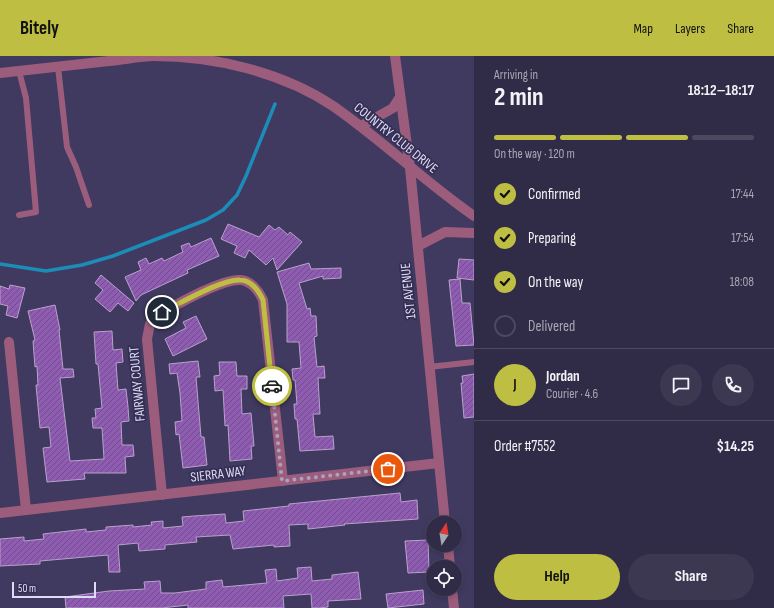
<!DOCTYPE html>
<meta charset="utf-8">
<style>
:root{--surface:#302c48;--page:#3c3852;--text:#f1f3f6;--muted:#a8a7b4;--line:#4b4860;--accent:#bebf42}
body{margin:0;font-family:"Sofia Sans Condensed",sans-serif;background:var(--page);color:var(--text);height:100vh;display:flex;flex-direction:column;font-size:15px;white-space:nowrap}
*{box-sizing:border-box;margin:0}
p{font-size:13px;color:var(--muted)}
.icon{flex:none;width:22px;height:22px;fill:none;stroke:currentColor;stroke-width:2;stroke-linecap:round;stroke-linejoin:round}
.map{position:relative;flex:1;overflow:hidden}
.side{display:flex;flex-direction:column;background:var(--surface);width:300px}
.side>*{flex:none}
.needle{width:26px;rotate:12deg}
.fabs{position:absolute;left:426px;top:460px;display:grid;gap:8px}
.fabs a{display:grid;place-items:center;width:36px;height:36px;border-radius:50%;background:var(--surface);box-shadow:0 2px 6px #0003,0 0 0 1px var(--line);font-size:20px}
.scale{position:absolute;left:12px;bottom:10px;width:84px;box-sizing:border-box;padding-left:4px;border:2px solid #dedcf4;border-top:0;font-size:11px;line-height:14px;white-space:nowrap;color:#dedcf4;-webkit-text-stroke:3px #352f55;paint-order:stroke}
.pin{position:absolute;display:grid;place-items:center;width:34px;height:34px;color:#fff;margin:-17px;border:2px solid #fff;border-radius:50%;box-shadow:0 1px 4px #0007}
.courier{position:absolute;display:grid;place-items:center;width:40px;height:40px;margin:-20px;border:3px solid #bebf42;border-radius:50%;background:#fff;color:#222;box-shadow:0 1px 5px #0007}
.head em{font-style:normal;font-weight:700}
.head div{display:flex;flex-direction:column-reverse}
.head{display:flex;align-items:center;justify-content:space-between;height:68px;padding:0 20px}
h1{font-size:26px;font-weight:700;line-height:30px}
.bar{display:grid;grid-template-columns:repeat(4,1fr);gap:6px 4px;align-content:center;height:48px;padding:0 20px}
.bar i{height:5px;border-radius:3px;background:var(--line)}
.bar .current{background:var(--accent)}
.bar p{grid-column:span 4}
.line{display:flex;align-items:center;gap:10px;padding:0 20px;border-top:1px solid var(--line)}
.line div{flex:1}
.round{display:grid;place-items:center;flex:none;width:42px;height:42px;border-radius:21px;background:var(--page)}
ol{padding:0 20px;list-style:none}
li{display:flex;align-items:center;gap:12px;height:44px}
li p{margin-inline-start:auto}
li .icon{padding:4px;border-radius:50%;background:var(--accent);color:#111;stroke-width:4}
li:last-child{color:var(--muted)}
li i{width:22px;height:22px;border:2px solid var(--line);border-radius:50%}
.primary-button{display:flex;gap:8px;margin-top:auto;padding:8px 20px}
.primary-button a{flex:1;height:46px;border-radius:24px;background:var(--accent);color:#111;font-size:16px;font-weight:700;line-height:46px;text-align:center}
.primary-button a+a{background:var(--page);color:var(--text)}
header{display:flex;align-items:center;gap:24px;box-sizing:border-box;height:56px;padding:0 20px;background:var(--accent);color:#111}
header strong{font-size:19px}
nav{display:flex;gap:22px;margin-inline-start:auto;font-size:14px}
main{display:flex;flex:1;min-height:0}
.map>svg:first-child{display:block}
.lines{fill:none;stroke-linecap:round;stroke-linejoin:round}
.stream{stroke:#1b8db8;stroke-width:3.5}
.building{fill:url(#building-hatch);stroke:#b9a1cc}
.service{stroke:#9c5d7c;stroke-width:6}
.minor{stroke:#9c5d7c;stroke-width:10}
.tertiary{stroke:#9c5d7c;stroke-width:10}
.done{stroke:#a7a3c0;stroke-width:4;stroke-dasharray:0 7.2}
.route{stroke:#bebf42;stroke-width:5}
.labels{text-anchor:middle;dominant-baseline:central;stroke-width:3.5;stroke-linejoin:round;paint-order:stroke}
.street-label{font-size:14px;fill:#dedcf4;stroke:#352f55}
</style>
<header>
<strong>Bitely</strong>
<nav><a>Map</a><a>Layers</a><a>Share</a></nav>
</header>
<main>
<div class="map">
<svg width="474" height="552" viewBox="0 0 474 552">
<defs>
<pattern id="building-hatch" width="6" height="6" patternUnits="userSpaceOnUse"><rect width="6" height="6" fill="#8f5bb3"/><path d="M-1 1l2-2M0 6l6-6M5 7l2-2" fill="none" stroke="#6d5083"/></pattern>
</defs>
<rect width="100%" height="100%" fill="#403a60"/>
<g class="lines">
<path class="stream" d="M0 208 46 215 82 209 113 200 206 164 223 154 237 139 246 120 275 48"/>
</g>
<path class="building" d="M228 168 259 181 269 169 275 174 279 171 288 179 290 176 302 186 277 214 273 202 266 209 249 194 245 202 234 197 237 190 221 183Z
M211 182 219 200 187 214 188 217 141 239 136 245 125 221 141 214 138 206 146 202 149 208 162 202 164 205 183 196 181 190 189 187 191 191Z
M459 203 474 204V224L457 222Z
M309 207 311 213 341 212V222L323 223V220L299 227 307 253 310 252 311 260H316L317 280 314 281 317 311 324 310 325 322H318L320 358H313L315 381 333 380 334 393 300 395 297 363H295L294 348H297L295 324H293L292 313 301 312 299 286H287V248L277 216Z
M101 219 134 247 128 255 118 247 110 256 95 243 103 234 95 227Z
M460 223 462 247H470L474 289 456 290 449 224Z
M10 229 25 232 17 262 6 259 8 250 0 248V230L9 233Z
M55 249 60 274H59L63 313H73L74 321 60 322 70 405 104 403 102 372H93L92 362H96L95 353 102 352 98 308H96L94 276 112 275 113 294 122 293 123 306 116 307 118 334 126 333 128 351 129 365 121 366 122 389H133L134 400 125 401 126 417H84L85 423 47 426 43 392 51 391 49 371 40 372 36 329H38L37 310 35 311 33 285 35 284 28 255Z
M196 260 207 283 173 300 165 283 186 272 183 266Z
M198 305 200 321H196L201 381H204L207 409 183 412 179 378 176 379 175 366 182 365 180 337 177 317 170 318 169 308Z
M219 306H236L237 320H247V333H241L242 358 251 357 254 390H251L252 403 230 405 228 369 225 370 223 334 215 335 214 320 220 319Z
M474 318V361L464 362 461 327H463L462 320Z
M400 437 401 446 417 444 418 463 344 468 345 469 308 473V468L289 469 290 490 274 491V489L233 493 230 479 196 481 197 486 165 489V493L139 495 138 487 118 489 120 516H109L108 499 40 505V508L0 510V483L24 481V485L44 483 43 478 86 473V476L106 474V471L133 469V471L152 469 151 466 163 465V472L183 470 182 461 194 460 225 458 226 467 244 465 243 455 289 450V448Z
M428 484 429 516 408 517 405 485Z
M311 511 312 525 332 523V519L358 516 361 543 328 545V551L319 552H312L311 538 283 540 284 552H188V549L162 552H66L65 541 109 535 145 533 144 526 160 525 161 537H175L206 533V526L222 524 223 531 267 527 265 514 276 513 277 525 298 522 297 512Z
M423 534 424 548 388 552 386 538Z"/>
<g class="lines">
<path class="service" d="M58 11 67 91 76 111 89 149
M19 15 26 42 36 156 19 159
M429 311 474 306"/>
<path class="minor" d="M9 286 26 454
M162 439 147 283 150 268 156 260C174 250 222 222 241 224 251 225 259 235 263 244L283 425
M0 457 439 407"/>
<path class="tertiary" d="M395 0 410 112 445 467
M0 17C36 13 72 9 109 5 123 4 139 0 154 0 214 0 282 16 333 50 382 84 425 126 474 160
M361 70 393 52 400 41
M418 190 445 176 474 177
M448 489 450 511
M452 533 454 552"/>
</g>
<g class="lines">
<path class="done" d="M272 330 282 425 388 413"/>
<path class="route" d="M162 256C181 247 222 223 240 224 251 224 259 235 263 244L272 330"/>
</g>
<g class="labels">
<g class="street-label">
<text transform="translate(396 82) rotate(39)">COUNTRY CLUB DRIVE</text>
<text transform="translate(408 235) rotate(-96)">1ST AVENUE</text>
<text transform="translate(137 328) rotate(-95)">FAIRWAY COURT</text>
<text transform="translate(218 418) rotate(-7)">SIERRA WAY</text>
</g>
</g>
</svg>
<div class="fabs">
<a><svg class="needle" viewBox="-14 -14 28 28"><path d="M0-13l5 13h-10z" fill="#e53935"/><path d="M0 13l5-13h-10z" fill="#a8a7b4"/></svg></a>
<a><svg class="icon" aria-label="locate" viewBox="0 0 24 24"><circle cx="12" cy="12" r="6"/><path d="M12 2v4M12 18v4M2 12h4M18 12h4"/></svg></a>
</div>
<div class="scale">50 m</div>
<div class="pin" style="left:388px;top:413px;background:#ea580c"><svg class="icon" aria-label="bag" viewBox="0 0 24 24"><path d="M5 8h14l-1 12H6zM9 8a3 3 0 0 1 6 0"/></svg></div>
<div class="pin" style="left:162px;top:256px;background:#1f2937"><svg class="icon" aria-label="home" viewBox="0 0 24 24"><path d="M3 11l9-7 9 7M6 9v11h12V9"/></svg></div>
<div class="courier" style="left:272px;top:330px"><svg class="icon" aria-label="car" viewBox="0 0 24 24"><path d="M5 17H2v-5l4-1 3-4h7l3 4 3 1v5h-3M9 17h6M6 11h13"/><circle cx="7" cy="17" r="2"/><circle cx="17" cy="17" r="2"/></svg></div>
</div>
<section class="side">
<div class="head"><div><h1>2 min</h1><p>Arriving in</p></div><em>18:12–18:17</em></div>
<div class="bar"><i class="current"></i><i class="current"></i><i class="current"></i><i></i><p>On the way · 120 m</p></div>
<ol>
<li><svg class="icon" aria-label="check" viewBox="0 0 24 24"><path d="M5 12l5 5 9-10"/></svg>Confirmed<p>17:44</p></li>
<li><svg class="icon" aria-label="check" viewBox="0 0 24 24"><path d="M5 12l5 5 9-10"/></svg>Preparing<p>17:54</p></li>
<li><svg class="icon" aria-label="check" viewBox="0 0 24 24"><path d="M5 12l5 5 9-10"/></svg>On the way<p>18:08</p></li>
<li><i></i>Delivered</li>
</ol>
<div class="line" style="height:72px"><b class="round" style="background:var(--accent);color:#111">J</b><div><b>Jordan</b><p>Courier · 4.6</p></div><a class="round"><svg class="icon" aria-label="chat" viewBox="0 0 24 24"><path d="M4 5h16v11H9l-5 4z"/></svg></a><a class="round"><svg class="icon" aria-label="phone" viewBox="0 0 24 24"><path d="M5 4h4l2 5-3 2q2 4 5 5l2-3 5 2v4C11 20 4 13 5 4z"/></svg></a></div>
<div class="line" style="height:52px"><div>Order #7552</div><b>$14.25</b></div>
<div class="primary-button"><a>Help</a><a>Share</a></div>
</section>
</main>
